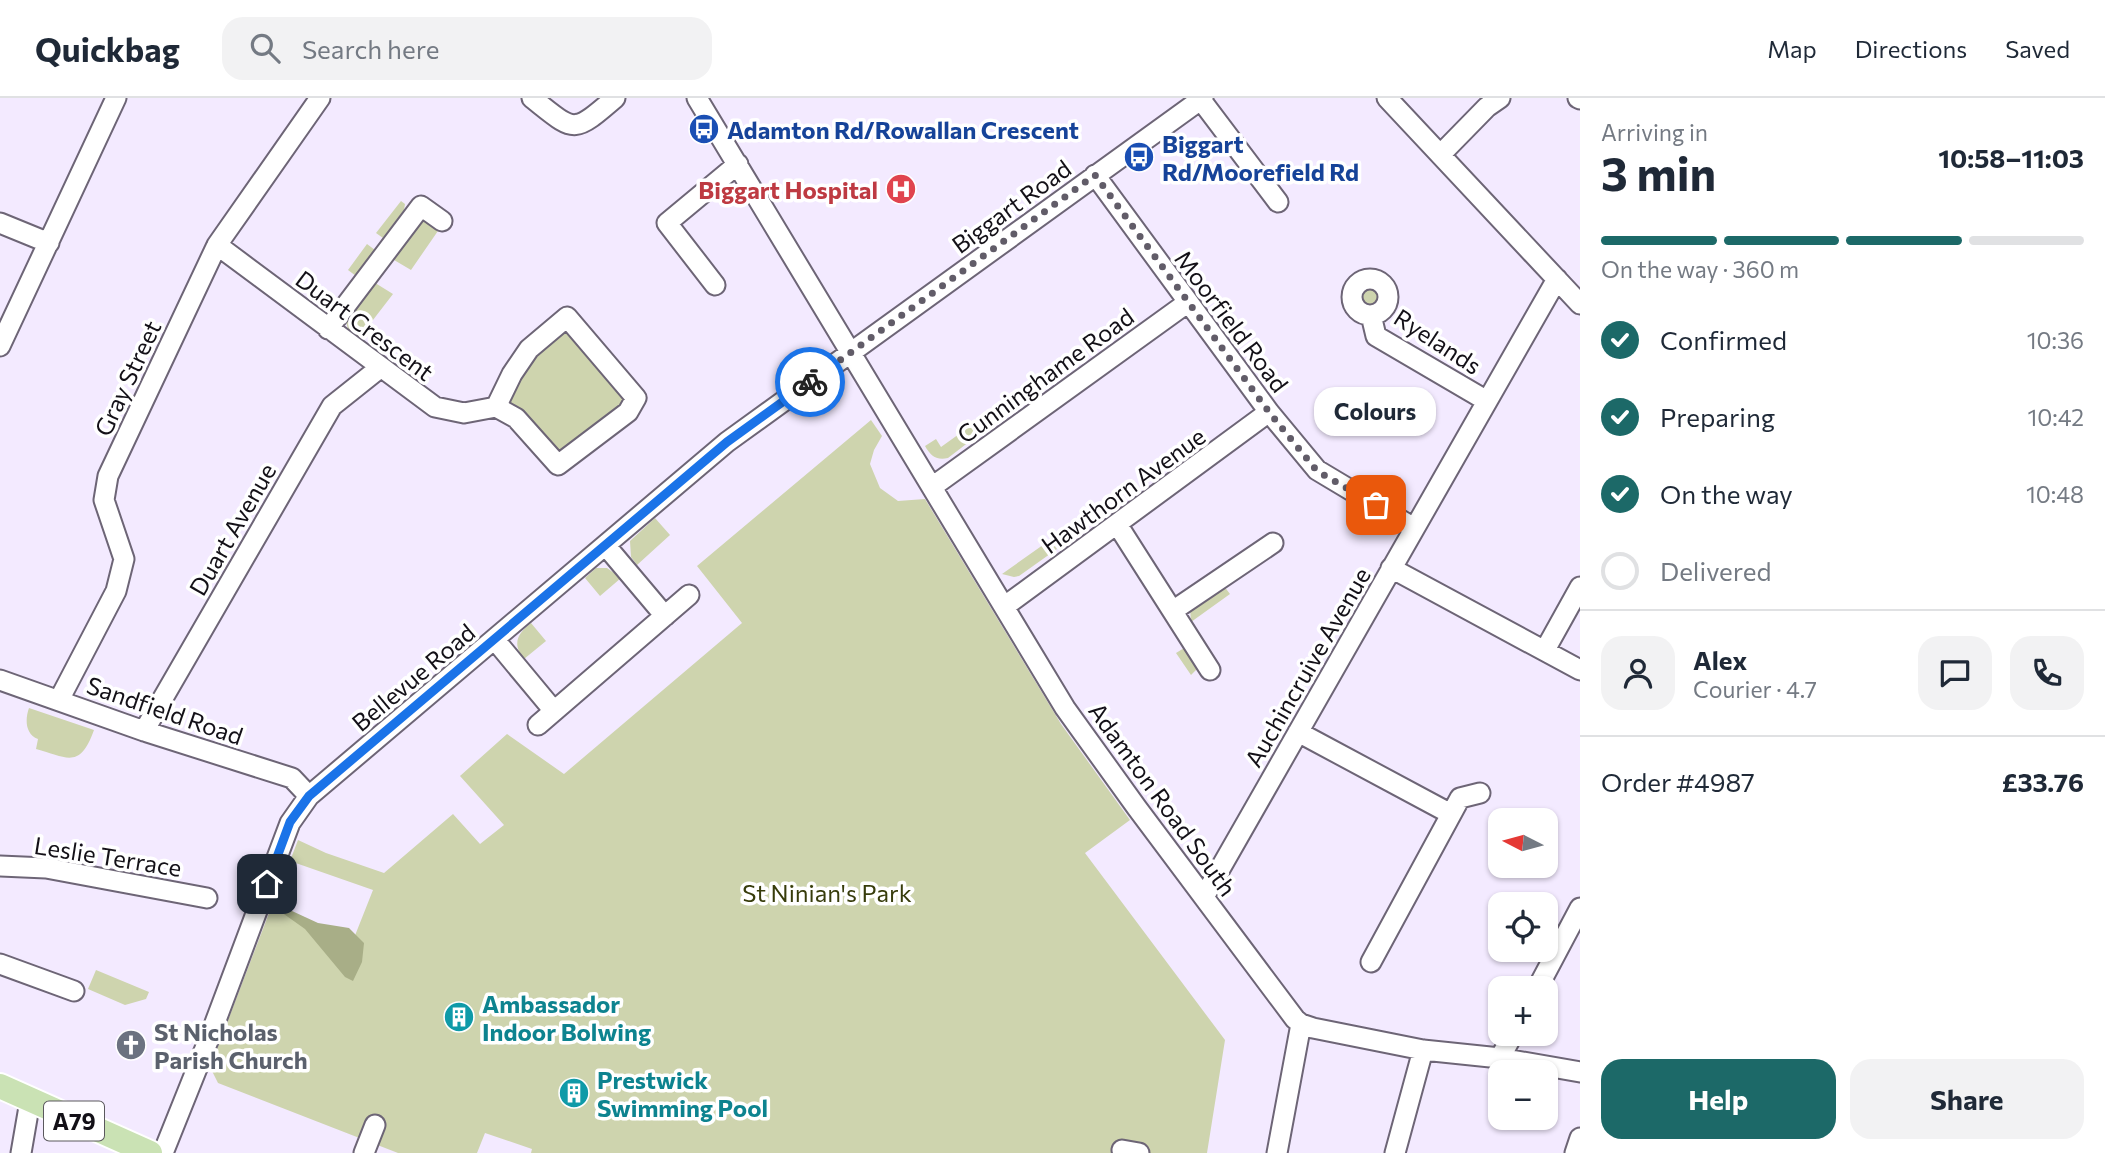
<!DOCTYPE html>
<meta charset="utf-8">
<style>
:root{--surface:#fff;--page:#f2f2f3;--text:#1f2937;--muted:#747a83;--line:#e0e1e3;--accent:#1c6968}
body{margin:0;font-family:Commissioner,sans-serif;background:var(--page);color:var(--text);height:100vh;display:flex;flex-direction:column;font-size:26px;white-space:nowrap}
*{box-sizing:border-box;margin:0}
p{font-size:23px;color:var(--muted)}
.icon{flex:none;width:38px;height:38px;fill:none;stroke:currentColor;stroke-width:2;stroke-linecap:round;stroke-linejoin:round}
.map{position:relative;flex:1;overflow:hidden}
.details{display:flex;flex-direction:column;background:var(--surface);width:525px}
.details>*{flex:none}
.needle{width:46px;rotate:276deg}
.tools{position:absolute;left:1488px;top:710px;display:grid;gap:14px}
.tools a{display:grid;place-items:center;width:70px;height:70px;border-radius:14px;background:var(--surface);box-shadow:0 2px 5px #0004;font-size:35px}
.pin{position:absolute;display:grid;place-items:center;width:60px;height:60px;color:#fff;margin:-30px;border-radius:14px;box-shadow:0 4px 10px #0006}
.courier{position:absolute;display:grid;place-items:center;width:70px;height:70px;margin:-35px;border:5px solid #1a73e8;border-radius:50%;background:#fff;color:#222;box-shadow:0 2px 9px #0007}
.bubble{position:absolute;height:49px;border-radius:21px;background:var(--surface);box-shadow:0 2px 5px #0004;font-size:23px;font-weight:700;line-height:49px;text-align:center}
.overview em{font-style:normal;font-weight:700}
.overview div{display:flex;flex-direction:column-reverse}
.overview{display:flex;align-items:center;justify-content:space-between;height:119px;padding:0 21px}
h1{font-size:46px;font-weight:700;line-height:52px}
.bar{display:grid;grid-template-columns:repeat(4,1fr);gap:10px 7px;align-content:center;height:84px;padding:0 21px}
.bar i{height:9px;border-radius:5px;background:var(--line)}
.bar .current{background:var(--accent)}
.bar p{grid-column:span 4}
.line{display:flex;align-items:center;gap:18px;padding:0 21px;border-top:2px solid var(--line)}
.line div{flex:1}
.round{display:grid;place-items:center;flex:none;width:74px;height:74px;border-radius:21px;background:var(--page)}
ol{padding:0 21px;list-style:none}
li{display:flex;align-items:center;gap:21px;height:77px}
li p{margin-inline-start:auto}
li .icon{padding:7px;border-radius:50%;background:var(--accent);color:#fff;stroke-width:4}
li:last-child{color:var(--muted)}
li i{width:38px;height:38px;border:4px solid var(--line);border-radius:50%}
.button{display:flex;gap:14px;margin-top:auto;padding:14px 21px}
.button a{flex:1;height:80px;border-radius:21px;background:var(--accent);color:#fff;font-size:28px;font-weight:700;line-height:80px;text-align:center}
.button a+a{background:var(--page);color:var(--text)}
header{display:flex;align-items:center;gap:42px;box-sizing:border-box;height:98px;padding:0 35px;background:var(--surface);border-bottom:2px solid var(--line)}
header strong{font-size:33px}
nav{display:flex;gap:38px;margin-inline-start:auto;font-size:24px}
.search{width:490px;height:63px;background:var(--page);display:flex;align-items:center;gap:18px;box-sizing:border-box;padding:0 24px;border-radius:21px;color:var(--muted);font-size:26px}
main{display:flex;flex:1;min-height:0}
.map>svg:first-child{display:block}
.green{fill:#ced4ae}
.forest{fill:#a8ae87}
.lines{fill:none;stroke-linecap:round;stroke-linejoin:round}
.minor-casing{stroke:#6d6576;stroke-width:23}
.major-casing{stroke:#fff;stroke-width:28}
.minor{stroke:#fff;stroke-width:19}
.major{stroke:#cae2b4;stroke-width:24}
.done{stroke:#615c68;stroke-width:7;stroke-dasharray:0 12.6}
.route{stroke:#1a73e8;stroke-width:9}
.labels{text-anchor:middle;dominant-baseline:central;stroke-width:7;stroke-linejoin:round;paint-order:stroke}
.shield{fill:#fff;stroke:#5a585d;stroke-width:2}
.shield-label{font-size:23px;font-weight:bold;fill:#131017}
.transit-label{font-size:24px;font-weight:bold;fill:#164399;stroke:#fff;text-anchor:start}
.health-label{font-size:24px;font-weight:bold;fill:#be3a42;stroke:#fff;text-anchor:end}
.street-label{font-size:24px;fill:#131017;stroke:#fff}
.park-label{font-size:24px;fill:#373c0b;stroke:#fff}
.culture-label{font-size:24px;font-weight:bold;fill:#0d838f;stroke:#fff;text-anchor:start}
.worship-label{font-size:24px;font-weight:bold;fill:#5b616d;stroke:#fff;text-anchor:start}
</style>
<header>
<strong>Quickbag</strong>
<div class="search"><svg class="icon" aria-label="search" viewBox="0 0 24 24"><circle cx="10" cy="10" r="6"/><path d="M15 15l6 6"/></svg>Search here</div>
<nav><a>Map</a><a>Directions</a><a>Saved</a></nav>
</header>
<main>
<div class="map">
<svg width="1580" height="1055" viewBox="0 0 1580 1055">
<rect width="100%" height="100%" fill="#f3eaff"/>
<path class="green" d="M401 103 405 106 404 112 383 140 376 135Z
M421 120 440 130 411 172 389 159Z
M367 146 375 152 356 178 348 172Z
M372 183 393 196 356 244 349 236 346 223Z
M1357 199a13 13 0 1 1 26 0a13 13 0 1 1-26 0Z
M563 228 629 302 560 355 503 305 531 255Z
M980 321 987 330 948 360C936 363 930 357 925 348L936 341 941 349Z
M871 322 882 338 874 352 870 366 880 390 898 403 925 401 1061 626 1130 722 1085 755 1225 942 1207 1055H531L532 1051 485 1035 477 1055H398L218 985 210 969 271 810 354 840 373 792 290 763 298 742 326 755 384 775 453 716 480 746 504 727 460 678 507 636 564 676 742 525 697 468Z
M655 420 670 437 637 467 631 459 630 443Z
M1050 442 1057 451 1019 478 1014 479 1002 476Z
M596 470H607L621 480 600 498 585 480Z
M1221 484 1230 496 1191 524 1190 510Z
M531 525 546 543 524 561C512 546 517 536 531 525Z
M1189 547 1199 569 1191 577 1176 555Z
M29 610 94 632C80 671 68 660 36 651L38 641C25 636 25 621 29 610Z
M96 872 149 894 146 901 125 907 88 891Z"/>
<path class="forest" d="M279 807 318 825 349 830 364 845 362 864 353 883 345 879 305 831 274 809Z"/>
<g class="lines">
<g class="minor-casing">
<path id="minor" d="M532 0C575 34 572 37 615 0
M697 0 1065 610 1137 710 1295 921 1301 926 1313 930 1423 952 1500 960 1580 974
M1387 0 1580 206
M1578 0 1580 1
M1201 2 1278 104
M1441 56 1487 9 1500 0
M1095 77 1269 314 1317 372 1414 430
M0 125 49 145
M217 147 435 309 464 315 496 309 516 320 558 367 628 314 636 300 567 219 529 251 512 276 496 309
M1352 199a18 18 0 1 1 36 0a18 18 0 1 1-36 0Z
M715 187 667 125 738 66
M1371 217 1376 238 1487 303
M328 231 421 108 442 123
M0 248 116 0
M932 389 1187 205
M1117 426 1210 572
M606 448 665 518
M1391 470 1580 572
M1005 508 1269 314
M1174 512 1273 445
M495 542 554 613
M1545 552 1580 489
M0 582 144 633 292 680 309 698
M59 602 116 493 124 461 104 402 108 378 217 147 320 0
M538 627 689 497
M144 633 332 308 381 269
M1298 634 1451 716
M0 768 46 770 207 800
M1204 799 1557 181
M1371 864 1460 700 1480 695
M0 866 74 893
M1537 891 1580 810
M1500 960 1513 936
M1122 1052 1139 1055
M21 1055 30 1003
M163 1055 210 938 290 725 309 698 727 344 1203 0
M364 1055 375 1027
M1277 1055 1301 926
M1395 1055 1423 952
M1575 1055 1580 1040"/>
</g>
<g class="major-casing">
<path id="major" d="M0 988 150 1055"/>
</g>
<use href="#minor" class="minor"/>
<use href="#major" class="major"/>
</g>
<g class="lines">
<path class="done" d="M810 284 1095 77 1269 314 1317 373 1376 407"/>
<path class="route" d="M267 786 290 724 309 698 727 344 810 284"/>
</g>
<defs>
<g id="bus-disc" transform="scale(1.575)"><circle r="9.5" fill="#1a4fb4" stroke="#fff"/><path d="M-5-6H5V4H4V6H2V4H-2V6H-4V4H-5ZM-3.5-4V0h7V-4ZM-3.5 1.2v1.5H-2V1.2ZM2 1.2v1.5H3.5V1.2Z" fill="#fff"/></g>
<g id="hospital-disc" transform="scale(1.575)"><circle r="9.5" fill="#e0444e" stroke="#fff"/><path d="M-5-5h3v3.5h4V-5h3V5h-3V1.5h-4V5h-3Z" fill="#fff"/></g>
<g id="building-disc" transform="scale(1.575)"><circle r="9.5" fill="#0f9aa8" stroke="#fff"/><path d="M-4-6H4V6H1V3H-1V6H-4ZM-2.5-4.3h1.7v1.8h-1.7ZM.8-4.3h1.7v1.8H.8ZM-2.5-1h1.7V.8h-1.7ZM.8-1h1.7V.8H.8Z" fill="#fff"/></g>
<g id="church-disc" transform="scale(1.575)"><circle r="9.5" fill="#6b7280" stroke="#fff"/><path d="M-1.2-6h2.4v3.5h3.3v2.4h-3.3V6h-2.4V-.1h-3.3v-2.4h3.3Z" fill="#fff"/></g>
</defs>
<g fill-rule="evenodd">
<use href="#bus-disc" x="704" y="31"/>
<use href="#bus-disc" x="1139" y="59"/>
<use href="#hospital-disc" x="901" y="91"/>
<use href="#building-disc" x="459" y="919"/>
<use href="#church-disc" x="131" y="947"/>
<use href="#building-disc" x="574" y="995"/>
</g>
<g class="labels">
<rect class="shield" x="44" y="1003.5" width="60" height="39" rx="5"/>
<g class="shield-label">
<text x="74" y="1023">A79</text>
</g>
<g class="transit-label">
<text x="727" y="31">Adamton Rd/Rowallan Crescent</text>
<text x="1162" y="45">Biggart<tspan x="1162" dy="28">Rd/Moorefield Rd</tspan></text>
</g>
<g class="health-label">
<text x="878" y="91">Biggart Hospital</text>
</g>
<g class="street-label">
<text transform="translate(1011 108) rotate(-36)">Biggart Road</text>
<text transform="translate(1232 223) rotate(53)">Moorfield Road</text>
<text transform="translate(365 227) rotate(37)">Duart Crescent</text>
<text transform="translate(1438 243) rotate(33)">Ryelands</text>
<text transform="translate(1045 277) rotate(-36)">Cunninghame Road</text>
<text transform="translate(127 280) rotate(-65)">Gray Street</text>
<text transform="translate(1123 392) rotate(-36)">Hawthorn Avenue</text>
<text transform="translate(232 431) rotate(-60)">Duart Avenue</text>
<text transform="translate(1307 569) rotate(-60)">Auchincruive Avenue</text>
<text transform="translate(413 579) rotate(-40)">Bellevue Road</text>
<text transform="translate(165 612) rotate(19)">Sandfield Road</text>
<text transform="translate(1163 701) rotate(54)">Adamton Road South</text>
<text transform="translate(108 758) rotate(9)">Leslie Terrace</text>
</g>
<g class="park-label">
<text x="827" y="794">St Ninian's Park</text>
</g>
<g class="culture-label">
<text x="482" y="905">Ambassador<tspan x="482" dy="28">Indoor Bolwing</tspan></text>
<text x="597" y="981">Prestwick<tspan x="597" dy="28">Swimming Pool</tspan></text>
</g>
<g class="worship-label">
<text x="154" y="933">St Nicholas<tspan x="154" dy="28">Parish Church</tspan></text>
</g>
</g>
</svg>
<div class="tools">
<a><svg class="needle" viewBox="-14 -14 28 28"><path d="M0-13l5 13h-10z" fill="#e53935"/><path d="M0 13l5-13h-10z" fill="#747a83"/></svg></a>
<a><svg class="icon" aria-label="locate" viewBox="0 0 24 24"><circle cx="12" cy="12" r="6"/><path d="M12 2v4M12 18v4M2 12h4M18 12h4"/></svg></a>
<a>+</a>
<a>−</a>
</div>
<div class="pin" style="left:1376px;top:407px;background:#ea580c"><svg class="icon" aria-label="bag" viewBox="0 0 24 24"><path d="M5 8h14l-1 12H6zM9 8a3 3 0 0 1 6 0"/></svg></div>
<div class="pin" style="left:267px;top:786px;background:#1f2937"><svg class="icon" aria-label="home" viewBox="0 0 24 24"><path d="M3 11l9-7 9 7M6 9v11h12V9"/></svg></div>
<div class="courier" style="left:810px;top:284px"><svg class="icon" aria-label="bike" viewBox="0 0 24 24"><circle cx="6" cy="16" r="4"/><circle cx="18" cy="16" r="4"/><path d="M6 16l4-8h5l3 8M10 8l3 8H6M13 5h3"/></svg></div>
<div class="bubble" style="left:1314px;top:289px;width:122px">Colours</div>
</div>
<section class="details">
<div class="overview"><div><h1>3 min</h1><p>Arriving in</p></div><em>10:58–11:03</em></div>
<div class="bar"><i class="current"></i><i class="current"></i><i class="current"></i><i></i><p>On the way · 360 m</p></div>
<ol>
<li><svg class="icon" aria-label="check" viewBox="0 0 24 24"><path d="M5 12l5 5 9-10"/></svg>Confirmed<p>10:36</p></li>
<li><svg class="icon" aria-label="check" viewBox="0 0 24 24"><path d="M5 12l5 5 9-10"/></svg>Preparing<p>10:42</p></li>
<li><svg class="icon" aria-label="check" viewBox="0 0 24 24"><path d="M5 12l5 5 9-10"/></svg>On the way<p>10:48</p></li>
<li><i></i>Delivered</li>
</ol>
<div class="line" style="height:126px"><a class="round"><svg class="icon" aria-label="person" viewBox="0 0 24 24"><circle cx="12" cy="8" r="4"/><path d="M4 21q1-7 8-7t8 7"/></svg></a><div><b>Alex</b><p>Courier · 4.7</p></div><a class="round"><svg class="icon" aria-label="chat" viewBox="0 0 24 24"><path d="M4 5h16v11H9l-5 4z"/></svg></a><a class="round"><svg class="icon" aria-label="phone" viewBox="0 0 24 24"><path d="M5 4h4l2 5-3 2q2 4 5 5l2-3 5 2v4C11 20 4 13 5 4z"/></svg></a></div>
<div class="line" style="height:91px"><div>Order #4987</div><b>£33.76</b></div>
<div class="button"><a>Help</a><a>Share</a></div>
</section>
</main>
